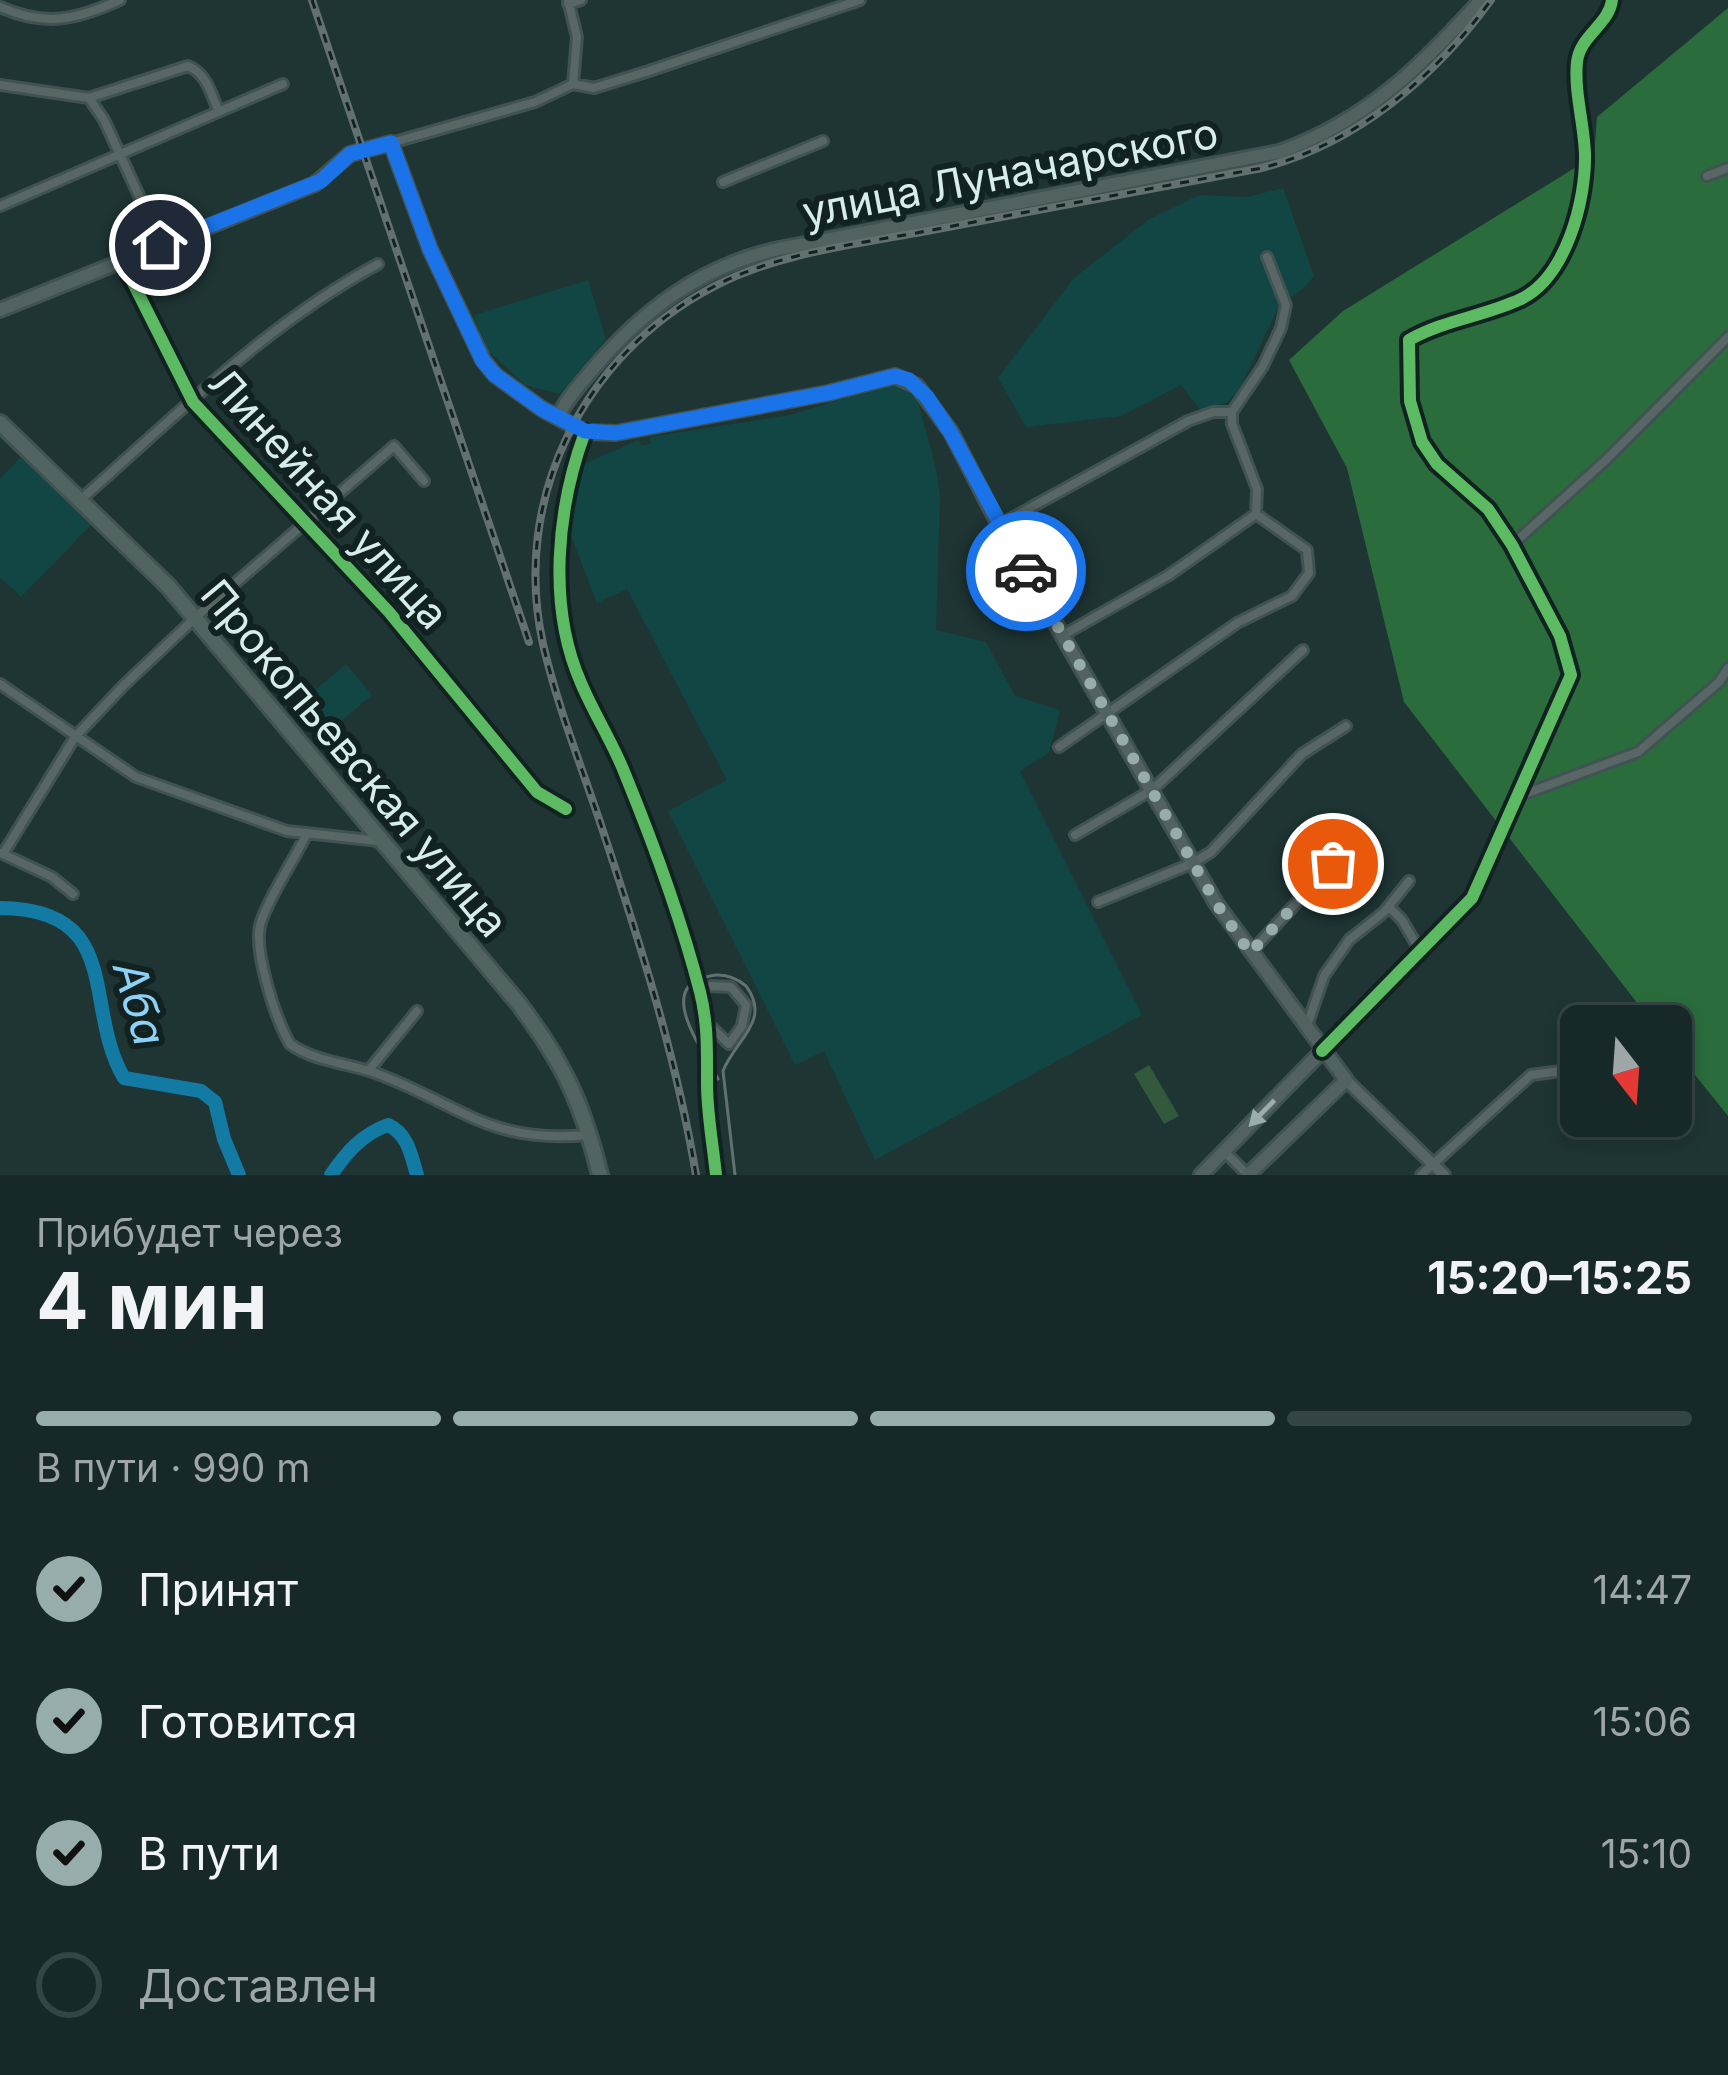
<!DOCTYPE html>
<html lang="ru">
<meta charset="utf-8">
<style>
:root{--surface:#162827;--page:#233433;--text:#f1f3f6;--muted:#9ea6a7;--line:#354444;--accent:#96adab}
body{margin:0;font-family:Inter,sans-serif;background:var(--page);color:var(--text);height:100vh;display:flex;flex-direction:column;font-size:45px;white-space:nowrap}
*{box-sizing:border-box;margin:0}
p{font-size:39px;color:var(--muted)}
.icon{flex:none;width:66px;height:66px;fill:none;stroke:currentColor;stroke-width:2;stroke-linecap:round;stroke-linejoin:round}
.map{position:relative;height:1175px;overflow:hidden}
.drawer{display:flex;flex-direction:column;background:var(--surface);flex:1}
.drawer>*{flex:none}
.needle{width:78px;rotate:163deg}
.buttons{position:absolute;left:1560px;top:1005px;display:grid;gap:24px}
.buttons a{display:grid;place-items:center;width:132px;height:132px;border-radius:18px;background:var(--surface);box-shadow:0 6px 18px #0003,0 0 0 3px var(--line);font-size:60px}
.pin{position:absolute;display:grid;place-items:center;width:102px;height:102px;color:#fff;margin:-51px;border:6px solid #fff;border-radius:50%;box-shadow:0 3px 12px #0007}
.courier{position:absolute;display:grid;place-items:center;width:120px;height:120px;margin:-60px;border:9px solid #1a73e8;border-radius:50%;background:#fff;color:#222;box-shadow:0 3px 15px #0007}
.overview em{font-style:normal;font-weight:700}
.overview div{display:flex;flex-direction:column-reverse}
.overview{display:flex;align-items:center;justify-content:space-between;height:204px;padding:0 36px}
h1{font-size:78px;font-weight:700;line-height:90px}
.bar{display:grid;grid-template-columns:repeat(4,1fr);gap:18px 12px;align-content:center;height:144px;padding:0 36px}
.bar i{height:15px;border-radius:9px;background:var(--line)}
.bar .active{background:var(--accent)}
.bar p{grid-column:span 4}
ol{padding:0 36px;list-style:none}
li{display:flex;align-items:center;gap:36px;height:132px}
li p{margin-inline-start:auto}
li .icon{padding:12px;border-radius:50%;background:var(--accent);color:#111;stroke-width:4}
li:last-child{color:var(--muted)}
li i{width:66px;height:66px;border:6px solid var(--line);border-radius:50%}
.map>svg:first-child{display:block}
.built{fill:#114644}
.green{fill:#33593c}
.forest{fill:#2a6c3c}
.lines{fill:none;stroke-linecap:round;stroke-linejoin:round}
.river{stroke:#137aa3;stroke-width:14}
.minor-casing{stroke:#405251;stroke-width:14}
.tertiary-casing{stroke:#405251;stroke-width:16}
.secondary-casing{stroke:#405251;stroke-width:18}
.primary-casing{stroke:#405251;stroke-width:20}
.minor{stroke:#586766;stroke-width:8}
.tertiary{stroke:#586766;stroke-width:10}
.secondary{stroke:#516260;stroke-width:12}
.primary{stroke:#516461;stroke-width:14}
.tram{stroke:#627070;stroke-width:3}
.rail-casing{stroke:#627070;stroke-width:8}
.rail{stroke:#112221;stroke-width:3;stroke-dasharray:9;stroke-linecap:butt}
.cycleway-casing{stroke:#112221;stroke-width:20}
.cycleway{stroke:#5cba63;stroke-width:12}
.oneway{fill:#9baeac}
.done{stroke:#96adab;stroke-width:12;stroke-dasharray:0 21.6}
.route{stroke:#1a73e8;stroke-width:15}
.labels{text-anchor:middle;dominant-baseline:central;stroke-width:12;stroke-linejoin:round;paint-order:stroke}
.street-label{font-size:42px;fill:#d7edeb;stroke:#112221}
.water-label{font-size:45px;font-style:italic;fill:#8dd1f6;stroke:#112221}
</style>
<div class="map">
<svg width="1728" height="1175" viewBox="0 0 1728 1175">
<rect width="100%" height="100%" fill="#1e3534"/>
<path class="built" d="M1283 188 1314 276 1303 289 1280 304 1239 390 1227 403 1201 411 1181 385 1121 416 1026 427 998 378 1073 279 1148 220 1199 195 1247 197Z
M588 280 606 339 560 394 525 385 484 347 474 315Z
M892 383 915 391 936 468 940 497 936 630 986 642 1015 696 1060 710 1049 753 1020 771 1142 1015 875 1160 824 1051 795 1065 668 811 727 780 627 589 597 603 570 533 584 464 638 440 642 446 651 443 650 437 790 415Z
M21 457 91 525 21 597 0 577V479Z
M346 664 372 695 318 741 291 710Z"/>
<path class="green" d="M1149 1065 1179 1116 1164 1124 1134 1074Z"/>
<path class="forest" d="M1728 8V1116L1671 1045V1026H1655L1404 702 1347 468 1289 360 1343 311 1594 156 1597 117Z"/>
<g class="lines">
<path class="river" d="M0 908C125 909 82 1007 124 1078L201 1091 215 1102 224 1139 239 1175
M331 1175C346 1153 362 1134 388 1125 408 1134 411 1155 417 1175"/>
<g class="minor-casing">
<path id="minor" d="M568 0 577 37 573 84
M568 4 581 0
M0 7C45 27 76 20 120 0
M0 85 89 98 188 66C206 73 211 93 218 110
M89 98 104 120 147 213
M391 143 535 102 573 84 594 88 649 71 860 0
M1707 176 1728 168
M723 182 823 141
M0 206 283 84
M122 261 193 402 389 612 537 792 566 809
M585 433C557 509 547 607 581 684 595 715 613 744 626 775 654 846 681 919 700 993 708 1024 707 1052 707 1084 707 1114 713 1145 716 1175
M79 501C175 417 266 324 378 264
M999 525 1188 421 1213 412H1232
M1512 545 1607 459 1728 337
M1063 635 1169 575 1256 514
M0 684 136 777 287 831 379 841
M1059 747 1237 623 1292 596 1309 573 1307 550 1256 514 1257 489 1232 424V412L1263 366 1281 328 1286 305 1267 257
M1519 796 1638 752 1719 682 1728 668
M306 835C292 864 271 893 261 922 252 948 276 1020 290 1044 315 1062 349 1063 378 1074 462 1106 490 1144 588 1135
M1075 835 1152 790 1303 650
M1 853 52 877 73 894
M3 854 75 737 123 686 195 618 394 446 424 481
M1098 902 1193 863 1211 852 1302 754 1346 726
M1389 907 1402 920 1419 949
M1251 952 1360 834
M700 991 711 986 731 987 746 1005 742 1026 729 1044 708 1024
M1308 1023 1324 976 1349 940 1384 912 1409 881
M1323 1051 1472 898 1571 675 1560 636 1512 545 1488 509 1437 464 1422 442 1410 401 1409 340C1444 320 1485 316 1521 299 1566 277 1586 201 1585 154 1584 123 1574 92 1577 62 1580 35 1609 25 1612 0
M369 1070 417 1011
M1225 1152 1248 1175
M1421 1175 1531 1075 1561 1071"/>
</g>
<g class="tertiary-casing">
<path id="tertiary" d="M1346 1080 1444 1175"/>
</g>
<g class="secondary-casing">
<path id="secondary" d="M0 310 315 184 350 154 391 143 430 249 483 360 495 375 542 409 585 432 616 433 828 393 895 376 917 386 951 432 999 525 1216 903 1346 1080 1248 1175
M559 416C566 399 580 385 592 370 643 310 701 266 779 249L1279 152C1365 122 1421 67 1481 0
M1201 1175 1322 1051"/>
</g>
<g class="primary-casing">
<path id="primary" d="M0 423 168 586 519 1004C564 1064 582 1102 600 1175"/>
</g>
<use href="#minor" class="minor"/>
<use href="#tertiary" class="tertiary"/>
<use href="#secondary" class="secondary"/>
<use href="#primary" class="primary"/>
<path class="tram" d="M718 1079C706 1053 652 986 710 976 724 973 735 977 746 986 772 1021 735 1040 723 1071L735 1175"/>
<g class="rail-casing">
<path id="rail" d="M312 0 529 642
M696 1175C676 1055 639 940 601 825 581 765 557 705 543 644 511 499 583 355 713 287 779 252 859 244 932 230 1042 209 1152 188 1262 168 1357 143 1434 78 1491 0"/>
</g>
<use href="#rail" class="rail"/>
<g class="cycleway-casing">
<path id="cycleway" d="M122 261 193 402 389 612 537 792 566 809
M585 432C557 508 547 606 581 683 594 714 613 743 625 774 654 845 681 918 700 992 708 1023 707 1052 707 1083 707 1114 713 1145 716 1175
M1322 1051 1472 898 1571 675 1560 636 1512 545 1488 509 1437 464 1422 442 1410 401 1409 340C1444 320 1485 316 1521 299 1566 277 1586 201 1585 154 1584 123 1574 92 1577 62 1580 35 1609 25 1612 0"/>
</g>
<use href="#cycleway" class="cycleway"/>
</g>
<defs><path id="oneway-solid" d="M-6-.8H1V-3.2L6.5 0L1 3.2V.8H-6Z" transform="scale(3)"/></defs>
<use class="oneway" href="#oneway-solid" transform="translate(1262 1113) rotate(134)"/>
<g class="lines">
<path class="done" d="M1026 571 1216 903 1250 953 1333 864"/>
<path class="route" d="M160 245 321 181 350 154 391 143 430 249 483 361 495 375 542 409 585 431 616 433 828 393 895 376 909 380 927 397 951 433 1026 571"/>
</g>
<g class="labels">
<g class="street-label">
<text transform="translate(1010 172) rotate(-11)">улица Луначарского</text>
<text transform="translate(329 498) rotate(48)">Линейная улица</text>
<text transform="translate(355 758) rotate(50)">Прокопьевская улица</text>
</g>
<g class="water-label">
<text transform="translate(140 1003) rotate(74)">Аба</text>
</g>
</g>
</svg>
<div class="buttons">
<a><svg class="needle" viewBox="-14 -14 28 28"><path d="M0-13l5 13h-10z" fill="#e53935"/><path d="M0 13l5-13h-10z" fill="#9ea6a7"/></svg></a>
</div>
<div class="pin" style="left:1333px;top:864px;background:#ea580c"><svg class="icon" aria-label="bag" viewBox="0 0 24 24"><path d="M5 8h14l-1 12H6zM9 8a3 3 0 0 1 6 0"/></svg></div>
<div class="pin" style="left:160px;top:245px;background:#1f2937"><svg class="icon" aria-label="home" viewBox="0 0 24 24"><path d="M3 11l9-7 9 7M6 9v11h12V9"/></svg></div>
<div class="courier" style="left:1026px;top:571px"><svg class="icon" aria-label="car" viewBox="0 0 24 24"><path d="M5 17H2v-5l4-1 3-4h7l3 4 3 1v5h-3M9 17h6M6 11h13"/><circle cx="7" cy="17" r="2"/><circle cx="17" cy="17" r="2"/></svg></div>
</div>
<section class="drawer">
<div class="overview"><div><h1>4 мин</h1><p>Прибудет через</p></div><em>15:20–15:25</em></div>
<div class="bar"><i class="active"></i><i class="active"></i><i class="active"></i><i></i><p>В пути · 990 m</p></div>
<ol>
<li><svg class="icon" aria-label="check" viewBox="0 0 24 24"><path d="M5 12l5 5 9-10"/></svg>Принят<p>14:47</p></li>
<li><svg class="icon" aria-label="check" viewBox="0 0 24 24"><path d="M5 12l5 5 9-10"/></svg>Готовится<p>15:06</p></li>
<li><svg class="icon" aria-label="check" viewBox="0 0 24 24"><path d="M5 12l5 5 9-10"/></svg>В пути<p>15:10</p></li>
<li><i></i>Доставлен</li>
</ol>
</section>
